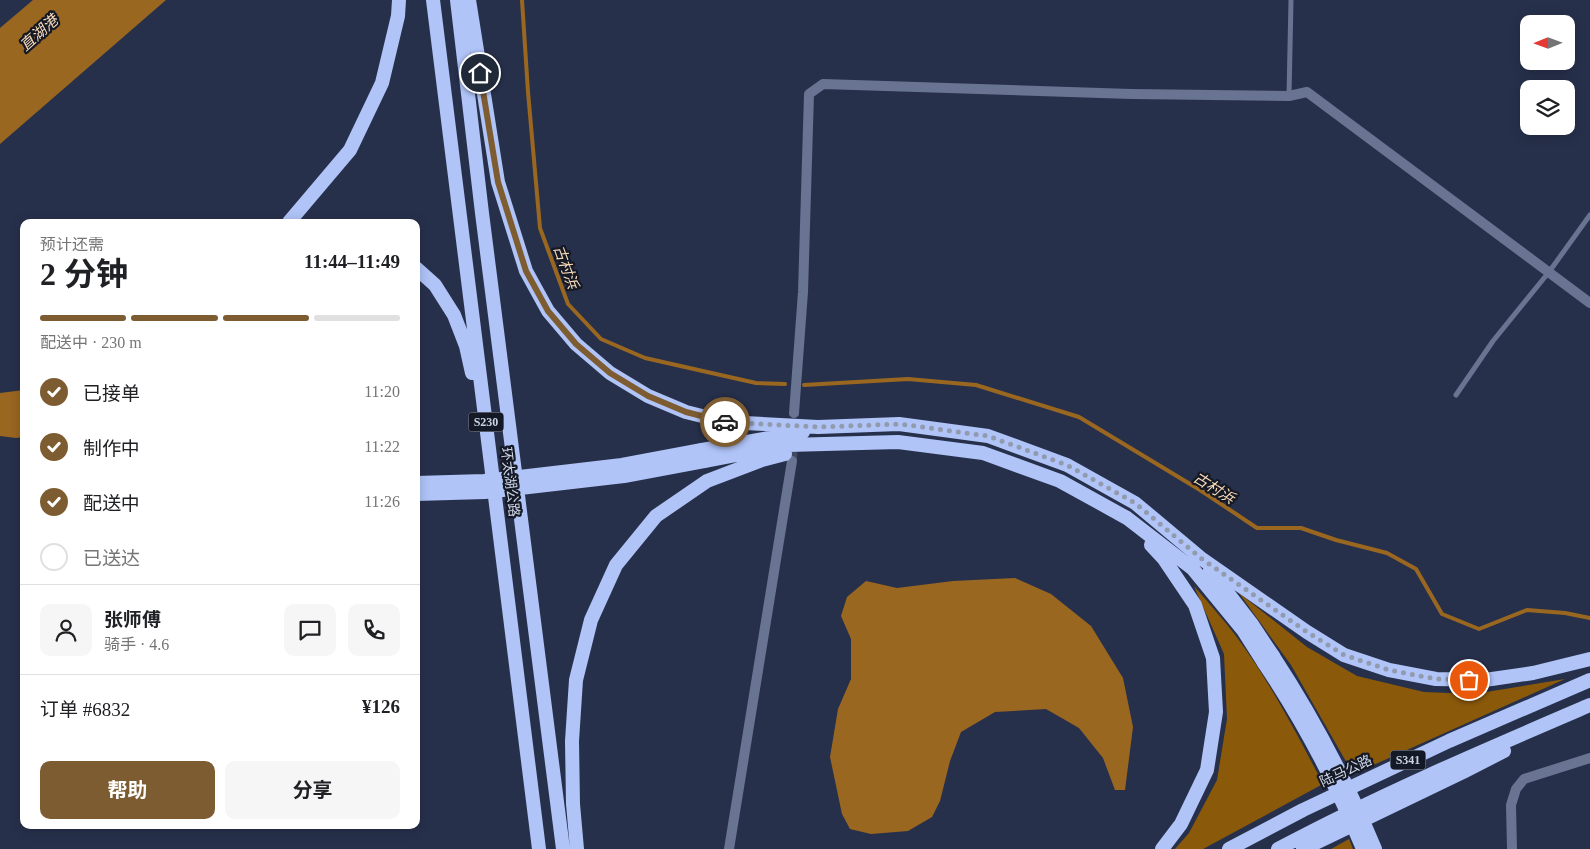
<!DOCTYPE html>
<html lang="zh">
<meta charset="utf-8">
<style>
:root{--surface:#fff;--page:#f6f6f6;--text:#202124;--muted:#757577;--line:#e0e0e0;--accent:#7e5c31}
body{margin:0;font-family:"Times New Roman","Noto Sans SC",serif;background:var(--page);color:var(--text);height:100vh;display:flex;flex-direction:column;font-size:19px;white-space:nowrap}
*{box-sizing:border-box;margin:0}
p{font-size:16px;color:var(--muted)}
.icon{flex:none;width:28px;height:28px;fill:none;stroke:currentColor;stroke-width:2;stroke-linecap:round;stroke-linejoin:round}
.map{position:relative;flex:1;overflow:hidden}
.details{position:absolute;left:20px;top:219px;width:400px;height:610px;display:flex;flex-direction:column;background:var(--surface);border-radius:10px;box-shadow:0 2px 12px #0003}
.details>*{flex:none}
.needle{width:32px;rotate:269deg}
.fabs{position:absolute;left:1520px;top:15px;display:grid;gap:10px}
.fabs a{display:grid;place-items:center;width:55px;height:55px;border-radius:10px;background:var(--surface);box-shadow:0 2px 12px #0003;font-size:25px}
.pin{position:absolute;display:grid;place-items:center;width:42px;height:42px;color:#fff;margin:-21px;border:2px solid #fff;border-radius:50%;box-shadow:0 1px 5px #0007}
.courier{position:absolute;display:grid;place-items:center;width:50px;height:50px;margin:-25px;border:4px solid #7e5c31;border-radius:50%;background:#fff;color:#222;box-shadow:0 1px 6px #0007}
.summary em{font-style:normal;font-weight:700}
.summary div{display:flex;flex-direction:column-reverse}
.summary{display:flex;align-items:center;justify-content:space-between;height:85px;padding:0 20px}
h1{font-size:32px;font-weight:700;line-height:38px}
.bar{display:grid;grid-template-columns:repeat(4,1fr);gap:8px 5px;align-content:center;height:60px;padding:0 20px}
.bar i{height:6px;border-radius:4px;background:var(--line)}
.bar .on{background:var(--accent)}
.bar p{grid-column:span 4}
.line{display:flex;align-items:center;gap:12px;padding:0 20px;border-top:1px solid var(--line)}
.line div{flex:1}
.round{display:grid;place-items:center;flex:none;width:52px;height:52px;border-radius:10px;background:var(--page)}
ol{padding:0 20px;list-style:none}
li{display:flex;align-items:center;gap:15px;height:55px}
li p{margin-inline-start:auto}
li .icon{padding:5px;border-radius:50%;background:var(--accent);color:#fff;stroke-width:4}
li:last-child{color:var(--muted)}
li i{width:28px;height:28px;border:2px solid var(--line);border-radius:50%}
.cta{display:flex;gap:10px;margin-top:auto;padding:10px 20px}
.cta a{flex:1;height:58px;border-radius:10px;background:var(--accent);color:#fff;font-size:20px;font-weight:700;line-height:58px;text-align:center}
.cta a+a{background:var(--page);color:var(--text)}
.map>svg:first-child{display:block}
.forest{fill:#8b590a}
.water{fill:#9a6720}
.lines{fill:none;stroke-linecap:round;stroke-linejoin:round}
.stream{stroke:#9a6720;stroke-width:4}
.minor-tunnel{stroke:#404862;stroke-width:10;stroke-dasharray:10 5;stroke-linecap:butt}
.service{stroke:#697492;stroke-width:5}
.minor{stroke:#697492;stroke-width:10}
.trunk{stroke:#b0c4f8;stroke-width:14}
.trunk-bridge{stroke:#b0c4f8;stroke-width:14}
.done{stroke:#929aae;stroke-width:5;stroke-dasharray:0 9}
.route{stroke:#7e5c31;stroke-width:6}
.labels{text-anchor:middle;dominant-baseline:central;stroke-width:4.5;stroke-linejoin:round;paint-order:stroke}
.shield{fill:#141925;stroke:#959bab;stroke-width:1}
.shield-label{font-size:12px;font-weight:bold;fill:#ccd3e4}
.street-label{font-size:14px;fill:#ccd3e4;stroke:#141925}
.water-label{font-size:15px;font-style:italic;fill:#fadcbb;stroke:#141925}
</style>
<div class="map">
<svg width="1590" height="849" viewBox="0 0 1590 849">
<rect width="100%" height="100%" fill="#27304b"/>
<path class="forest" d="M1194 586C1208 602 1223 619 1236 636 1269 680 1298 736 1323 784L1203 849H1175L1189 833 1217 780 1227 719 1224 654Z
M1239 593 1307 647 1357 676 1424 692 1474 694 1565 679 1360 771 1352 772 1291 665Z
M1349 839 1353 849H1331Z"/>
<path class="water" d="M33 0H166L0 144V28Z
M24 390V437L16 438 0 436V393Z
M1015 578 1051 594 1091 626 1123 678 1133 727 1125 790H1115L1103 758 1079 728 1046 709 995 712 961 732 950 761 940 801 932 817 908 831 871 834 850 829 842 814 830 757 838 709 851 679V639L841 616 847 597 866 581 897 588 953 581Z"/>
<g class="lines">
<path class="stream" d="M522 0 528 92 540 228 568 304 601 339 645 358 756 383 785 384
M804 385 908 379 976 385 1079 417 1200 490 1257 528H1301L1336 540 1387 553 1416 569 1442 614 1479 629 1527 610 1565 613 1590 618"/>
<path class="minor-tunnel" d="M792 461 794 413"/>
<path class="service" d="M1289 96 1291 0
M1456 395 1493 341 1549 272 1590 215"/>
<path class="minor" d="M794 413 803 292 809 94 823 84 1131 94 1289 96 1307 92 1590 303
M729 849 792 461
M1512 849 1511 805 1516 789 1524 779 1590 758"/>
<path class="trunk" d="M433 0 539 849
M457 0 482 213 563 849
M469 0 498 182 526 271 548 311 576 344 610 373 648 396 686 412 726 422 818 427 899 424 988 436 1067 465 1135 503 1202 559 1307 632 1344 655 1389 670 1436 679 1485 680 1533 673 1590 659
M289 222 350 150 382 83 398 16 399 0
M416 268 435 285 454 315 466 346 472 373
M702 450 803 432
M704 461 788 445 898 442 983 453 1060 481 1127 518 1193 569 1243 630 1264 663
M1151 545 1164 559 1195 605 1213 658 1216 712 1207 770 1181 824 1162 849
M1210 570 1251 623 1273 656
M577 849 573 804 572 741 576 680 591 620 616 565 656 516 707 481 762 460 785 454
M1229 849 1303 810 1449 741 1590 680
M1278 849C1379 795 1485 750 1590 705
M1303 849 1463 772 1504 751"/>
<path class="trunk-bridge" d="M416 483 484 481 622 465 702 450
M416 494 485 492 624 476 704 461
M1273 656C1313 717 1347 782 1375 849
M1264 663C1303 721 1336 784 1363 849"/>
</g>
<g class="lines">
<path class="done" d="M725 422 818 427 900 424 988 436 1067 465 1135 503 1202 559 1307 632 1344 655 1389 670 1436 679 1469 680"/>
<path class="route" d="M480 73 498 182 526 271 548 311 576 344 610 373 648 396 686 412 725 422"/>
</g>
<g class="labels">
<g class="shield">
<rect x="468.5" y="412.5" width="35" height="19" rx="4"/>
<rect x="1390.5" y="750.5" width="35" height="19" rx="4"/>
</g>
<g class="shield-label">
<text x="486" y="422">S230</text>
<text x="1408" y="760">S341</text>
</g>
<g class="street-label">
<text transform="translate(510 482) rotate(83)">环太湖公路</text>
<text transform="translate(1346 771) rotate(-25)">陆马公路</text>
</g>
<g class="water-label">
<text transform="translate(39 33) rotate(-42)">直湖港</text>
<text transform="translate(566 267) rotate(70)">古村浜</text>
<text transform="translate(1214 488) rotate(32)">古村浜</text>
</g>
</g>
</svg>
<div class="fabs">
<a><svg class="needle" viewBox="-14 -14 28 28"><path d="M0-13l5 13h-10z" fill="#e53935"/><path d="M0 13l5-13h-10z" fill="#757577"/></svg></a>
<a><svg class="icon" aria-label="layers" viewBox="0 0 24 24"><path d="M12 4l9 5-9 5-9-5zM3 14l9 5 9-5"/></svg></a>
</div>
<div class="pin" style="left:1469px;top:680px;background:#ea580c"><svg class="icon" aria-label="bag" viewBox="0 0 24 24"><path d="M5 8h14l-1 12H6zM9 8a3 3 0 0 1 6 0"/></svg></div>
<div class="pin" style="left:480px;top:73px;background:#1f2937"><svg class="icon" aria-label="home" viewBox="0 0 24 24"><path d="M3 11l9-7 9 7M6 9v11h12V9"/></svg></div>
<div class="courier" style="left:725px;top:422px"><svg class="icon" aria-label="car" viewBox="0 0 24 24"><path d="M5 17H2v-5l4-1 3-4h7l3 4 3 1v5h-3M9 17h6M6 11h13"/><circle cx="7" cy="17" r="2"/><circle cx="17" cy="17" r="2"/></svg></div>
<section class="details">
<div class="summary"><div><h1>2 分钟</h1><p>预计还需</p></div><em>11:44–11:49</em></div>
<div class="bar"><i class="on"></i><i class="on"></i><i class="on"></i><i></i><p>配送中 · 230 m</p></div>
<ol>
<li><svg class="icon" aria-label="check" viewBox="0 0 24 24"><path d="M5 12l5 5 9-10"/></svg>已接单<p>11:20</p></li>
<li><svg class="icon" aria-label="check" viewBox="0 0 24 24"><path d="M5 12l5 5 9-10"/></svg>制作中<p>11:22</p></li>
<li><svg class="icon" aria-label="check" viewBox="0 0 24 24"><path d="M5 12l5 5 9-10"/></svg>配送中<p>11:26</p></li>
<li><i></i>已送达</li>
</ol>
<div class="line" style="height:90px"><a class="round"><svg class="icon" aria-label="person" viewBox="0 0 24 24"><circle cx="12" cy="8" r="4"/><path d="M4 21q1-7 8-7t8 7"/></svg></a><div><b>张师傅</b><p>骑手 · 4.6</p></div><a class="round"><svg class="icon" aria-label="chat" viewBox="0 0 24 24"><path d="M4 5h16v11H9l-5 4z"/></svg></a><a class="round"><svg class="icon" aria-label="phone" viewBox="0 0 24 24"><path d="M5 4h4l2 5-3 2q2 4 5 5l2-3 5 2v4C11 20 4 13 5 4z"/></svg></a></div>
<div class="line" style="height:65px"><div>订单 #6832</div><b>¥126</b></div>
<div class="cta"><a>帮助</a><a>分享</a></div>
</section>
</div>
